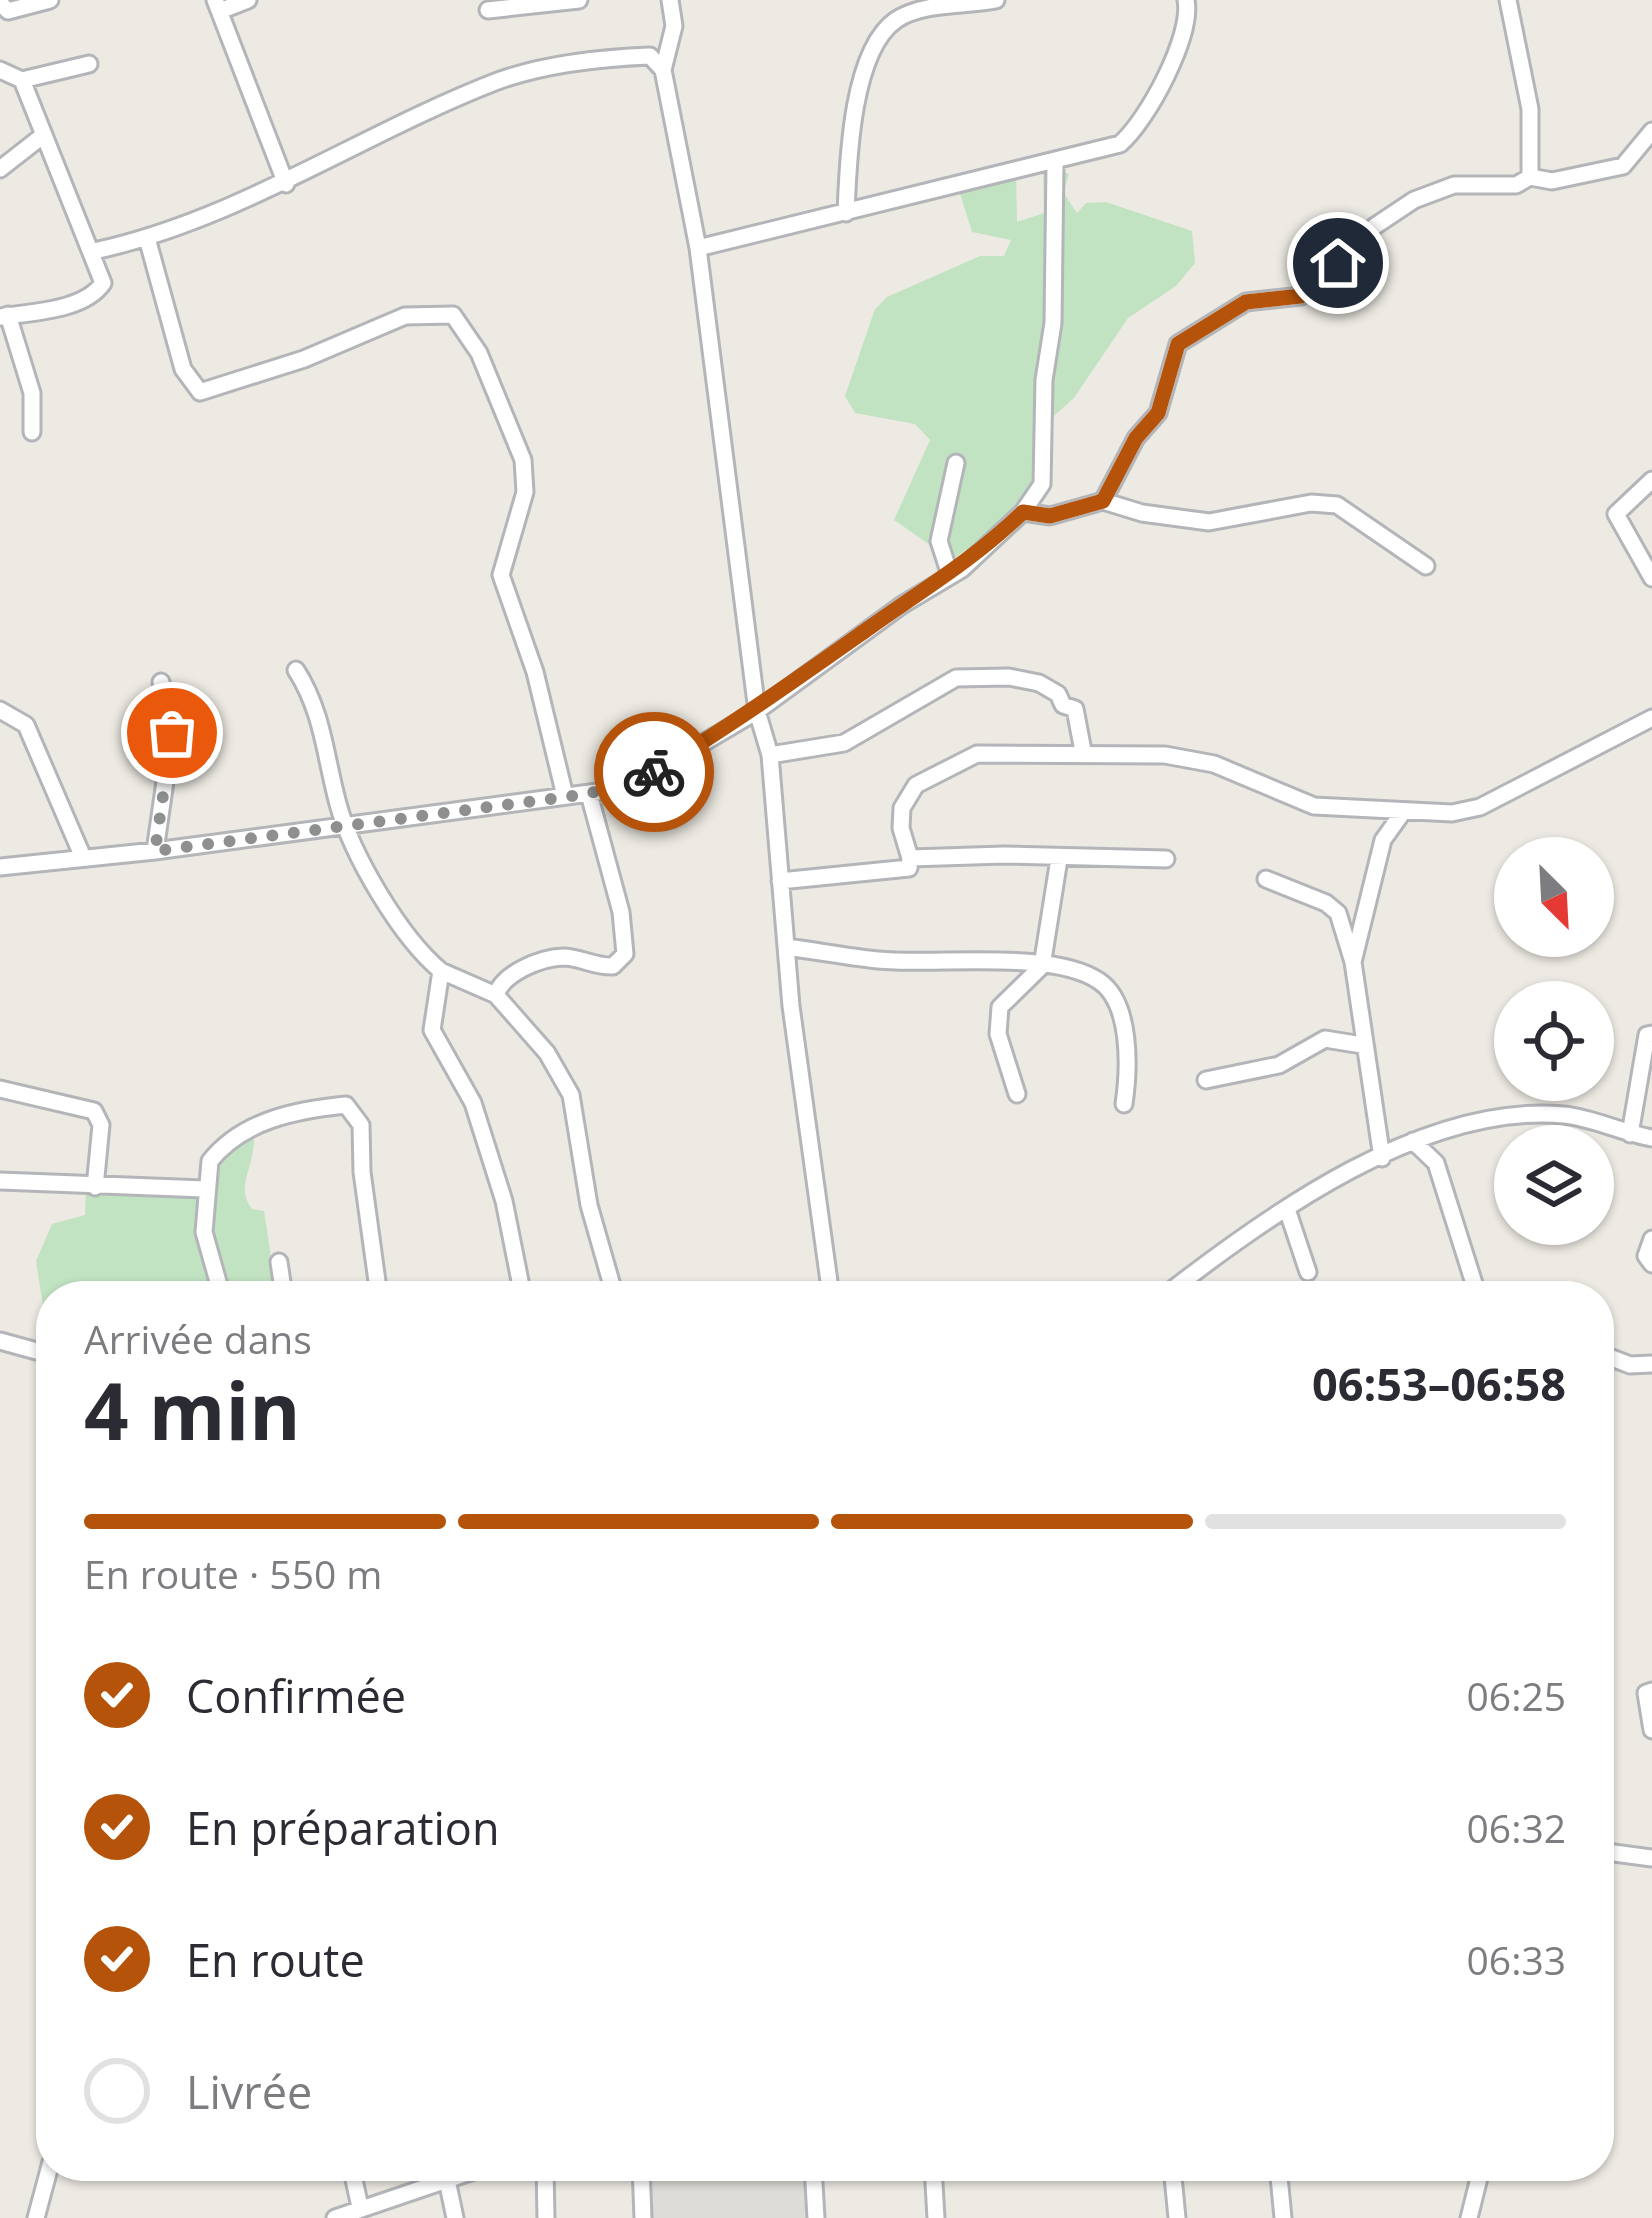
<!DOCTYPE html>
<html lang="fr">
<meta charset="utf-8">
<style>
:root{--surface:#fff;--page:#f7f7f7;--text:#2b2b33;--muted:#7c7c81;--line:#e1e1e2;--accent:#b45309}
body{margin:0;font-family:"Open Sans",sans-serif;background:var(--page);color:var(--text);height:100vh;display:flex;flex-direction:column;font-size:45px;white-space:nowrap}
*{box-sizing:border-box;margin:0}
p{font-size:39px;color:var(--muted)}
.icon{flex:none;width:66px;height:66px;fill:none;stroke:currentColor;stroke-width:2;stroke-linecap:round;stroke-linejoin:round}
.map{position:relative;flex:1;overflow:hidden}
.sheet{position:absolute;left:36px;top:1281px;width:1578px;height:900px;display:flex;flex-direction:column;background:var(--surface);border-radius:48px;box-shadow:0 3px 9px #0004}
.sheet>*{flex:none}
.needle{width:78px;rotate:156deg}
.tools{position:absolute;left:1494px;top:837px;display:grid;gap:24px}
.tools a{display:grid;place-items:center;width:120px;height:120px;border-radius:50%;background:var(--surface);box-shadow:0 3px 9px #0004;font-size:60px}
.pin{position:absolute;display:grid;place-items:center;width:102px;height:102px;color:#fff;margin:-51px;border:6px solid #fff;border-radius:50%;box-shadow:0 3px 12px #0007}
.courier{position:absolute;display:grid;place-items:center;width:120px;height:120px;margin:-60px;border:9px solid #b45309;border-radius:50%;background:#fff;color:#222;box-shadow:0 3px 15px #0007}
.overview em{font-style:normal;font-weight:700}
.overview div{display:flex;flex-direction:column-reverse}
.overview{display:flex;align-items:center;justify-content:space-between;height:204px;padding:0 48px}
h1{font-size:78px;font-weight:700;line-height:90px}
.bar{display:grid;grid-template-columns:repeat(4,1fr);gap:18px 12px;align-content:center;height:144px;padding:0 48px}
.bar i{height:15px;border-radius:9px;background:var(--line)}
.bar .selected{background:var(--accent)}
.bar p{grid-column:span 4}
ol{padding:0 48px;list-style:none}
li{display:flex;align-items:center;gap:36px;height:132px}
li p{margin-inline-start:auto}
li .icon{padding:12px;border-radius:50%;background:var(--accent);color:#fff;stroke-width:4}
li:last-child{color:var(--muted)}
li i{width:66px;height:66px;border:6px solid var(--line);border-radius:50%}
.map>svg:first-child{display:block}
.industrial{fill:#dedcd7}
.green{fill:#c1e3c1}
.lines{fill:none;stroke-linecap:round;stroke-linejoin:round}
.minor-casing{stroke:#b3b5b9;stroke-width:21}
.minor{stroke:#fff;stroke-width:15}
.done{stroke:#8e8f8f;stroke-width:12;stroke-dasharray:0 21.6}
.route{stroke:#b45309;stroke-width:15}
</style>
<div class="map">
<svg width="1652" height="2218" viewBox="0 0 1652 2218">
<rect width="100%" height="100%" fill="#edeae3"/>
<path class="industrial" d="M649 2166H806L808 2218H651Z"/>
<path class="green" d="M1056 170 1069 174 1063 192 1077 213 1086 203 1106 202 1192 231 1195 263 1176 286 1128 318 1074 398 1039 429C1040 510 1013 516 952 560L894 520 930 440 915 424 855 413 845 396 875 309 887 297 980 256H1004L1011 240 972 232 958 187 1016 173 1017 222 1044 213 1043 172Z
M254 1135C256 1166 234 1186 252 1209L264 1211 277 1296H229C218 1260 194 1178 228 1149 234 1143 246 1139 254 1135Z
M86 1191 200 1195 216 1296H51L49 1344 36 1261 52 1224 85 1215Z"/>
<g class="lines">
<g class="minor-casing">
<path id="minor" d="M215 0 286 184
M670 0 674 26 663 70 698 248 757 711 770 755 791 1006 831 1296
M1508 0 1530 109V177
M0 3 8 11 50 0
M488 10 579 0
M220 11 248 0
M0 70 22 80 103 283C84 311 31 312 0 317
M22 80 89 64
M0 169 41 137
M846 213C848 164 851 51 896 20 923 2 965 6 996 0
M147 238 183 369 200 392 304 359 405 316 453 315 479 353 523 460 525 492 501 575 535 672 565 796
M698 248 1120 144C1148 120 1193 35 1186 0
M94 251C238 220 359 135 495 82 540 65 601 58 650 56L663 70
M8 315 32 393V432
M1652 480 1616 514 1652 578
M1103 501 1136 438 1158 413 1178 344 1246 302 1301 296 1375 226 1414 200 1454 185H1516L1530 177 1552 181 1623 166 1652 131
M1023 512 1050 516 1103 501 1142 513 1209 522 1311 503 1337 505 1426 566
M950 575 939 541 956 463
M296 670C323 712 325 756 338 804 352 855 400 937 441 971L432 1030 473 1103 504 1201 523 1296
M0 710 26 725 82 855
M770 755 844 743 956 678 1009 677 1039 683 1058 694 1063 705 1075 709 1083 751
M155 851 172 733 161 682
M910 858 901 828 902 808 916 785 977 754 1165 755 1214 764 1314 806 1452 813 1480 807 1652 718
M910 858 1004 855 1166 859
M0 867 155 851 612 790 646 777 757 711 902 605 962 569 1023 512 1042 484 1044 380 1053 323 1055 163
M1266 879 1326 903 1338 913 1353 962
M780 881 909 868 910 858
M786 947C817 951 848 957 878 960 936 966 1052 949 1099 981 1132 1003 1129 1070 1124 1104
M441 971 496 995 547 1053 571 1095 589 1205 615 1296
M496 995C503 973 540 958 563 957 580 957 595 967 613 966L625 954 621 912 589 794
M1206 1080 1279 1065 1325 1039 1362 1045
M0 1089 94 1111 101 1125 95 1187
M1017 1094 998 1034 1000 1007 1042 966 1059 859
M1630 1134 1647 1035 1652 1034
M1413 1141 1436 1163 1478 1296
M1382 1158 1353 962 1383 840 1403 812
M0 1181 204 1189
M1287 1209 1308 1272
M1652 1239 1646 1256 1652 1264
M279 1262 284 1296
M222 1296 204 1232 210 1161C243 1120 296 1110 346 1105L361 1125 362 1172 379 1296
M1164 1296C1269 1214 1425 1102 1564 1115 1594 1118 1622 1133 1652 1138
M0 1341 51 1355
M1599 1353 1630 1365 1652 1364
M1652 1691 1646 1693 1652 1730
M1599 1851 1652 1858
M351 2166 360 2207
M545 2166 546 2218
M641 2166 643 2218
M813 2166 816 2218
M933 2166 936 2218
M1172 2166 1177 2218
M1278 2166 1283 2218
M447 2180 455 2218
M36 2218 51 2162
M335 2218 488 2166
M1469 2218 1482 2166"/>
</g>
<use href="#minor" class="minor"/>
</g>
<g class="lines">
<path class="done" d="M172 733 155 851 588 794 654 772"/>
<path class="route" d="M654 772C729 727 798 678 869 628 925 588 973 560 1023 512L1050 516 1103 501 1136 438 1158 413 1178 344 1246 302 1301 296 1338 263"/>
</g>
</svg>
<div class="tools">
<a><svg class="needle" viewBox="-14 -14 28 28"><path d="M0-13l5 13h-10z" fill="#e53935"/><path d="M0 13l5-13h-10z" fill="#7c7c81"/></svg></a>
<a><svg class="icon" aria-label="locate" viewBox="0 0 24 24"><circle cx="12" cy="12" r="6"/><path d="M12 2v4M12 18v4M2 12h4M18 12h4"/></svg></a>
<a><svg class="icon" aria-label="layers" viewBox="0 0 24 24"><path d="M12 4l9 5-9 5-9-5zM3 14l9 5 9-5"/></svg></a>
</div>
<div class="pin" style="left:172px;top:733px;background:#ea580c"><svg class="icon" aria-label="bag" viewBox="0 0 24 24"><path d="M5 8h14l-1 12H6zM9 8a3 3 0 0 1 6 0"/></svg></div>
<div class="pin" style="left:1338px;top:263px;background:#1f2937"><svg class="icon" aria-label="home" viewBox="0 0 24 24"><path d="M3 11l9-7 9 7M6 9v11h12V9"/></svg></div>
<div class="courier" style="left:654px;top:772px"><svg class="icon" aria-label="bike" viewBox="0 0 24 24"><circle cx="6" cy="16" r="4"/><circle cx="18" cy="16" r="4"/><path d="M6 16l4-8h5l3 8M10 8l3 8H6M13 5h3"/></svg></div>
<section class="sheet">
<div class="overview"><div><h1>4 min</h1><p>Arrivée dans</p></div><em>06:53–06:58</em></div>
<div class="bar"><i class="selected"></i><i class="selected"></i><i class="selected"></i><i></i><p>En route · 550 m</p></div>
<ol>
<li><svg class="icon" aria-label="check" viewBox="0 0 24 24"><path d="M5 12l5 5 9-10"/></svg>Confirmée<p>06:25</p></li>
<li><svg class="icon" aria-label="check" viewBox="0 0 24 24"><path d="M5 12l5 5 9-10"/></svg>En préparation<p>06:32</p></li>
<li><svg class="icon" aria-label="check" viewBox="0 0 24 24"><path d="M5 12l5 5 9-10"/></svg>En route<p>06:33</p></li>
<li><i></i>Livrée</li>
</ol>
</section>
</div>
